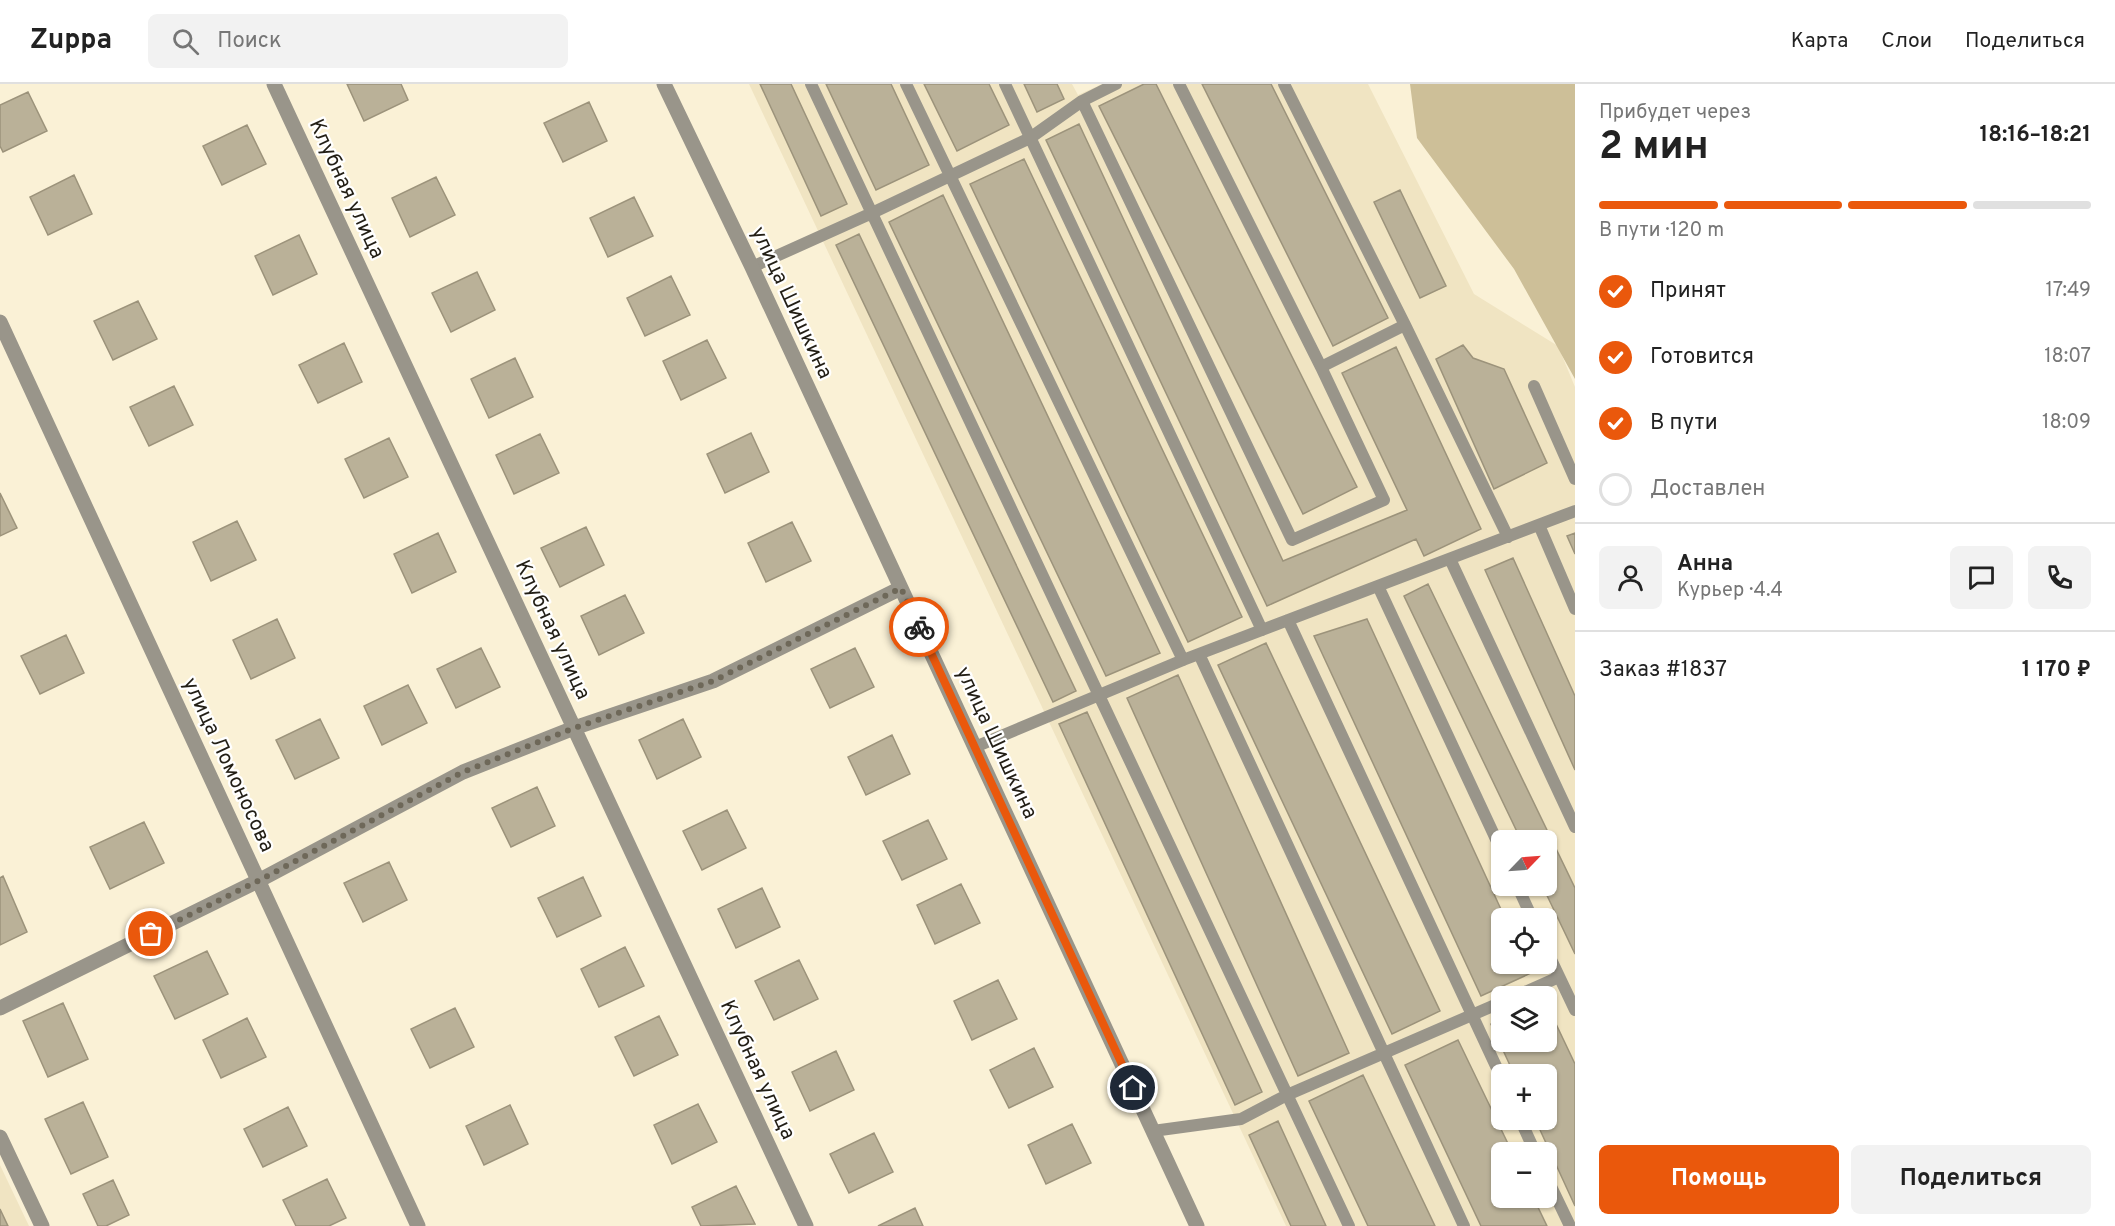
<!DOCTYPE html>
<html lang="ru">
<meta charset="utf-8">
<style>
:root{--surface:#fff;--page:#f2f2f2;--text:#222;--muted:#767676;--line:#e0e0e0;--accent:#ea580c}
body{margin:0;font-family:Overpass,sans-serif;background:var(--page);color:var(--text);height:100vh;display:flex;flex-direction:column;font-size:22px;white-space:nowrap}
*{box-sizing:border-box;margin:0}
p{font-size:20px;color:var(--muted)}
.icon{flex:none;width:33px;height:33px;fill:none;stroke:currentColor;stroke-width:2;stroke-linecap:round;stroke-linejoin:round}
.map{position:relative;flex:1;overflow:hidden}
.side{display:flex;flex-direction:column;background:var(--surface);width:540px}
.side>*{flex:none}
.needle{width:39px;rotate:65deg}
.controls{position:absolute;left:1491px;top:746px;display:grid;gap:12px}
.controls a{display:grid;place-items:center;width:66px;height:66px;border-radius:9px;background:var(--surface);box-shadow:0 2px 4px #0004;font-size:30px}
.pin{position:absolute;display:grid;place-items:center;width:51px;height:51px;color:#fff;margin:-26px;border:3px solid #fff;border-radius:50%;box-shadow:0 2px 6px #0007}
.courier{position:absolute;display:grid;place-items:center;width:60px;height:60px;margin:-30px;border:4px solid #ea580c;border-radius:50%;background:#fff;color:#222;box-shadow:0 2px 8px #0007}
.headline em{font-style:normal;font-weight:700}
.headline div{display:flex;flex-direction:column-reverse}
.headline{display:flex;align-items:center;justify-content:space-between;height:102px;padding:0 24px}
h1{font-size:39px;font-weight:700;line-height:45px}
.bar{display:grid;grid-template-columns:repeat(4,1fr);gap:9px 6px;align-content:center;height:72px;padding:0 24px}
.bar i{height:8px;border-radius:4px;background:var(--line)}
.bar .selected{background:var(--accent)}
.bar p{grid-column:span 4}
.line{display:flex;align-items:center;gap:15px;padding:0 24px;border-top:2px solid var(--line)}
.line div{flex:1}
.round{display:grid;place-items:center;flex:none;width:63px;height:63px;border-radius:9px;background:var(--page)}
ol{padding:0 24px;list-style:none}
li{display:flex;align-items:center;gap:18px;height:66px}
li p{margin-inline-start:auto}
li .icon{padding:6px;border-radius:50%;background:var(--accent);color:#fff;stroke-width:4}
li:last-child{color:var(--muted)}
li i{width:33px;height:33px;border:3px solid var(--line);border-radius:50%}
.button{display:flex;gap:12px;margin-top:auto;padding:12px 24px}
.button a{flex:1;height:69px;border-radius:9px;background:var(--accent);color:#fff;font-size:24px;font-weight:700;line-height:69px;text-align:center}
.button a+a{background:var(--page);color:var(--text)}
header{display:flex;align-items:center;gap:36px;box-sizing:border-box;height:84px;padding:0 30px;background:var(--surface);border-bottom:2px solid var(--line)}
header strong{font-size:28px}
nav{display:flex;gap:33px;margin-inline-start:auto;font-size:21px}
.search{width:420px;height:54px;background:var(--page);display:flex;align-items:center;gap:15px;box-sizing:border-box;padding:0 21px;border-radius:9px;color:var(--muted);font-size:22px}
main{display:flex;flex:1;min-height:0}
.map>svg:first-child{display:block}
.built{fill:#f0e4c2;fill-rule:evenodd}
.green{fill:#cdbf98}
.building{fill:#bab198;stroke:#9c937b;stroke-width:1.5}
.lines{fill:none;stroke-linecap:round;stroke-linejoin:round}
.service{stroke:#99958a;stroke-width:12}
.minor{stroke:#99958a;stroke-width:15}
.tertiary{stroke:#99958a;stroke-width:15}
.done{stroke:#6e6859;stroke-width:6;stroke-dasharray:0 10.8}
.route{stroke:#ea580c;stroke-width:8}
.labels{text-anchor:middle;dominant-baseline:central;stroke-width:4.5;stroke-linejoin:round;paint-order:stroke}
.street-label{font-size:21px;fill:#221e15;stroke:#fff}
</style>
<header>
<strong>Zuppa</strong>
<div class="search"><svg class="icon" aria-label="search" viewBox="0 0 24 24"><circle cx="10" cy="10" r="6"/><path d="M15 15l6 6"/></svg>Поиск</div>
<nav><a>Карта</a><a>Слои</a><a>Поделиться</a></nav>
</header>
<main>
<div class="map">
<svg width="1575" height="1142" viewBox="0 0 1575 1142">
<rect width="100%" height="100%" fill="#faf1d6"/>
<path class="built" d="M749 0H1072L1078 11 1102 0H1368L1474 210 1558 262 1575 303V1142H1286ZM1502 756H1546V801H1502ZM1502 834H1546V879H1502ZM1502 912H1546V957H1502ZM1502 990H1546V1035H1502ZM1502 1068H1546V1113H1502Z
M0 1081 29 1142H0Z"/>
<path class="green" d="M1410 0H1575V295L1514 185 1417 54Z"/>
<path class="building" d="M347 0H401L408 16 364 37Z
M760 0H791L847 120 821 132Z
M826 0H891L929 81 876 106Z
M924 0H989L1009 41 957 67Z
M1024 0H1057L1064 15 1037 28Z
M1144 0H1156L1357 403 1303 430 1099 22Z
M1202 0H1271L1388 234 1333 262Z
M28 8 47 47 3 68 0 62V21Z
M589 18 607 57 563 78 544 39Z
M1079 40 1283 477 1407 426 1342 289 1396 263 1481 445 1424 472 1416 455 1267 522 1046 56Z
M247 41 266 80 222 101 203 62Z
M1024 75 1242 533 1188 558 970 100Z
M74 91 92 130 48 151 30 113Z
M436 93 455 131 410 153 392 114Z
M1400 106 1446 202 1420 214 1374 118Z
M943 111 1160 569 1106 592 889 138Z
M634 113 653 152 608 173 590 134Z
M859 150 1076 607 1053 618 836 161Z
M299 151 317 190 273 211 255 172Z
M477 188 495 226 451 248 432 209Z
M671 192 690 231 645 252 627 214Z
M138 217 157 255 113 276 94 237Z
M707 256 726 294 681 316 663 277Z
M344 259 362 298 318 319 299 281Z
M1463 261 1473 274 1504 285 1547 379 1494 405 1436 275Z
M515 274 533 313 489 334 471 295Z
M174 302 193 341 149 362 130 323Z
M751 349 769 388 725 409 707 370Z
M540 350 559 389 514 410 496 371Z
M389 354 408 393 364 414 345 375Z
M0 409 17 444 0 452Z
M237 437 256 476 211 497 193 458Z
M792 438 811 477 766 498 748 459Z
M586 443 604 481 560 503 541 464Z
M438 449 456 488 412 509 394 470Z
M1575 449V470L1567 452Z
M1513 474 1575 612V686L1485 486Z
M1428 500 1575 804V870L1542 801H1546V756H1521L1404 512Z
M625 511 644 549 599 571 581 532Z
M277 535 295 574 251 595 233 556Z
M1367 535 1505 834H1502V879H1526L1531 889 1481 912 1314 552Z
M66 551 84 589 40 610 21 572Z
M1266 559 1440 927 1392 950 1218 581Z
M481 564 500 603 456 624 437 585Z
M855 564 874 603 830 624 811 585Z
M1178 591 1349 969 1298 992 1127 614Z
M408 601 427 639 382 661 364 622Z
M1087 628 1262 1008 1235 1021 1059 640Z
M320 635 339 674 295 695 276 656Z
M683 635 701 673 657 695 639 656Z
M892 651 910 690 866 711 848 673Z
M537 703 555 742 511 763 492 724Z
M727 726 746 764 702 786 683 747Z
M928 736 947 775 902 796 883 757Z
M144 738 164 779 110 805 90 763Z
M389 778 407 816 363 838 344 799Z
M3 792 27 848 0 861V794Z
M583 793 601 832 557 853 538 814Z
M961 800 980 839 935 860 917 821Z
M762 804 780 843 736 864 718 825Z
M625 863 644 902 599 923 581 885Z
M207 867 228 910 175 935 154 892Z
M799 876 818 915 774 936 755 897Z
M998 896 1017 935 972 956 954 917Z
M63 919 88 975 48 993 23 937Z
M1546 919 1575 980V1122L1535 1035H1546V990H1514L1491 940 1502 935V957H1546Z
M455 924 474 963 430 984 411 945Z
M659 932 678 971 634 992 615 953Z
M247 934 266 973 221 994 203 956Z
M1458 956 1512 1068H1502V1113H1533L1547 1142H1481L1405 981Z
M1034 964 1053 1003 1009 1024 990 986Z
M836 967 854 1006 810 1027 792 988Z
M1363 991 1435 1142H1368L1309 1017Z
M83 1018 108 1073 71 1090 45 1035Z
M698 1020 717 1058 672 1080 654 1041Z
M510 1021 528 1060 484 1081 466 1042Z
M288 1023 307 1062 263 1083 244 1045Z
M1278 1037 1326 1142H1291L1249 1051Z
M1072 1040 1091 1079 1046 1100 1028 1061Z
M874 1049 893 1088 849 1109 830 1070Z
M327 1095 346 1134 329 1142H296L283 1116Z
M113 1096 129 1131 106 1142H98L83 1110Z
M736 1102 755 1140 701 1142 692 1123Z
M915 1124 923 1142H878Z
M0 1125 8 1142H0Z"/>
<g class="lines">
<path class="service" d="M811 0 1349 1142
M906 0 1183 576
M1005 0 1262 546
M1284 0 1405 241 1508 453
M1082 17 1292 456 1384 416 1321 283 1179 0
M752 183 872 129 1030 54 1082 17 1116 0
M1321 283 1405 241
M1534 302 1575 395
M1539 441 1575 525
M1450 475 1575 743
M1378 502 1502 768
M1288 536 1502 995
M1199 570 1464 1142
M975 663 1183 576 1575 427
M1517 801 1532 834
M1546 865 1575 926
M1516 912 1559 893
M1520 1035 1535 1068
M1153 1047 1241 1035 1287 1011 1502 918
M1546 1092 1570 1142"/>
<path class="minor" d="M274 0 806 1142
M664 0 752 183 1197 1142
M0 924 258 797 463 688 574 644 713 597 901 504
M0 1053 42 1142"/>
<path class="tertiary" d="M0 238 418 1142"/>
</g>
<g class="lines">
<path class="done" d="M151 850 258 797 463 688 574 644 713 597 901 504 919 543"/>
<path class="route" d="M919 543 1133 1004"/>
</g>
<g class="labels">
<g class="street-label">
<text transform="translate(346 105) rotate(65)">Клубная улица</text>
<text transform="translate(791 219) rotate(65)">улица Шишкина</text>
<text transform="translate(552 546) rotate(65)">Клубная улица</text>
<text transform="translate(996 659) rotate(65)">улица Шишкина</text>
<text transform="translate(228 681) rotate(65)">улица Ломоносова</text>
<text transform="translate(757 986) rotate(65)">Клубная улица</text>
</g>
</g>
</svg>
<div class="controls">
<a><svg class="needle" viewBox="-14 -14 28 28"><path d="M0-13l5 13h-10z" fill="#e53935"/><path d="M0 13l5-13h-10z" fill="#767676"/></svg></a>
<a><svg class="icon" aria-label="locate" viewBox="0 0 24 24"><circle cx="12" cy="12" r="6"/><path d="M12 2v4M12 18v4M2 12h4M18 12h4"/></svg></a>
<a><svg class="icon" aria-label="layers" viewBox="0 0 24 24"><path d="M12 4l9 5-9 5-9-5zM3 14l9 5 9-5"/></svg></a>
<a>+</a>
<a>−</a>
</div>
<div class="pin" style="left:151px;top:850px;background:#ea580c"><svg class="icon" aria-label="bag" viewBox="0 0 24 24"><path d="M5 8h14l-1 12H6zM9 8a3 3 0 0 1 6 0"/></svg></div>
<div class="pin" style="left:1133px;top:1004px;background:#1f2937"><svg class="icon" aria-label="home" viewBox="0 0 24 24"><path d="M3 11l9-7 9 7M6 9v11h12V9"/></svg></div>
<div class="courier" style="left:919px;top:543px"><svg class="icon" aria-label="bike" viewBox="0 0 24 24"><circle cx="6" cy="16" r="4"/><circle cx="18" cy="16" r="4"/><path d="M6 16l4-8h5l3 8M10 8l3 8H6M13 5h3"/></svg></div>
</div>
<section class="side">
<div class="headline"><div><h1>2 мин</h1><p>Прибудет через</p></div><em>18:16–18:21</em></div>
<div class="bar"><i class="selected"></i><i class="selected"></i><i class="selected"></i><i></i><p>В пути · 120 m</p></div>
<ol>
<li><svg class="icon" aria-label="check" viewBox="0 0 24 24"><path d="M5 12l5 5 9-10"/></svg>Принят<p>17:49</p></li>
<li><svg class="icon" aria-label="check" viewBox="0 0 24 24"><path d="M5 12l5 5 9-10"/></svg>Готовится<p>18:07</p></li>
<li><svg class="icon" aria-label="check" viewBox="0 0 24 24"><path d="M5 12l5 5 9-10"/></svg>В пути<p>18:09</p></li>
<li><i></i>Доставлен</li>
</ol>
<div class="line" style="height:108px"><a class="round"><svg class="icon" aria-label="person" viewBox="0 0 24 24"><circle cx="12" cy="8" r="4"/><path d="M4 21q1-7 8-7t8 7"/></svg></a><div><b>Анна</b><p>Курьер · 4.4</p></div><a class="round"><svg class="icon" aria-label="chat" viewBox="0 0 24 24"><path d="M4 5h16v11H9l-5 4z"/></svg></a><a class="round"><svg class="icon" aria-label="phone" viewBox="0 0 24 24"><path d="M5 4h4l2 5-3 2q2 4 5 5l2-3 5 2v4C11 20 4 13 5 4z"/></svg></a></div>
<div class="line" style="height:78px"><div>Заказ #1837</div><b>1 170 ₽</b></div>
<div class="button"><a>Помощь</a><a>Поделиться</a></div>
</section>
</main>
